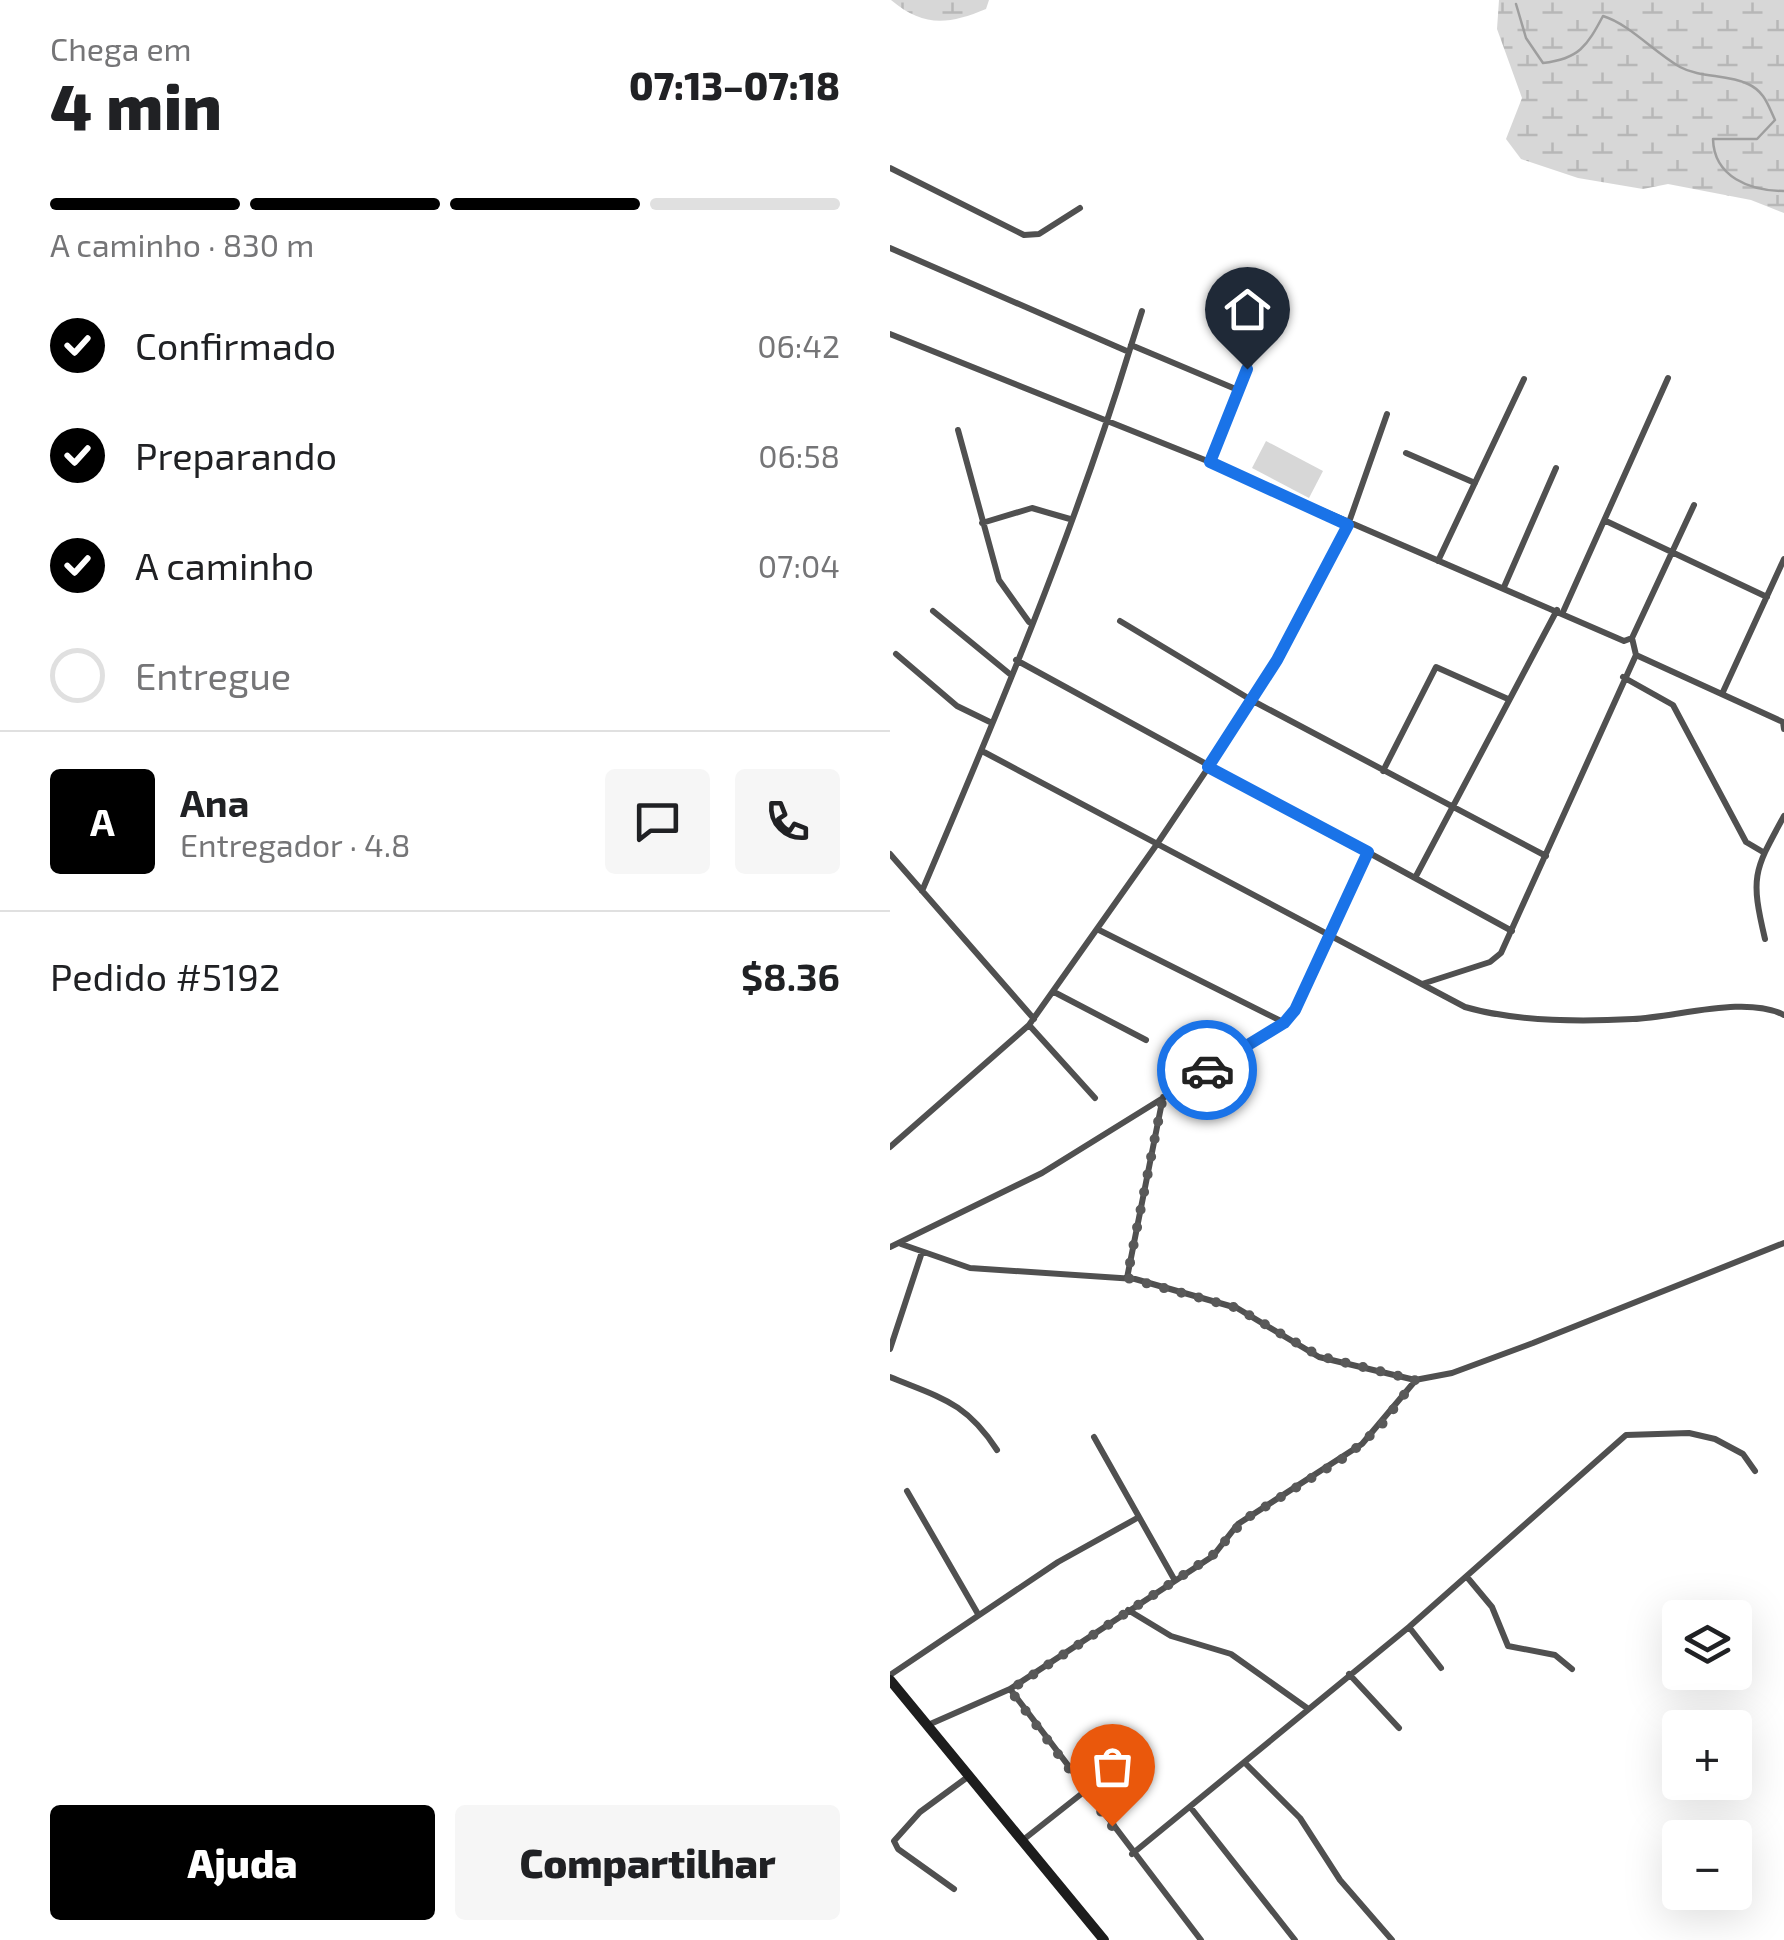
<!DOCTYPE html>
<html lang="pt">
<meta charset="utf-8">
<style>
:root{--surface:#fff;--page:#f6f6f6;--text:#202124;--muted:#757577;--line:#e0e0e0;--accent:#000}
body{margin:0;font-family:"Exo 2",sans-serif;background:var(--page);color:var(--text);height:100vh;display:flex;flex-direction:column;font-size:38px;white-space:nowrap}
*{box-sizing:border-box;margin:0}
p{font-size:32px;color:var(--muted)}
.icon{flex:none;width:55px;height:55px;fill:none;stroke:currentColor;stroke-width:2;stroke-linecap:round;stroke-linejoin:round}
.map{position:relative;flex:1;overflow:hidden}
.side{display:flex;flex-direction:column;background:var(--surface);width:890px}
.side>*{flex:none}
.tools{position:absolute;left:772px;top:1600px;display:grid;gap:20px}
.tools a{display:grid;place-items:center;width:90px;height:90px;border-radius:10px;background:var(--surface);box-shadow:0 10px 40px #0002;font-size:50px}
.pin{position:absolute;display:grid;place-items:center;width:85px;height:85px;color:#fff;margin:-102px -42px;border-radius:50% 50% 50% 0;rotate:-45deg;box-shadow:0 0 10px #0007}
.pin .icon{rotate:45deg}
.courier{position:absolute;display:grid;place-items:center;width:100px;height:100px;margin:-50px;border:8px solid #1a73e8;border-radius:50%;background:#fff;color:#222;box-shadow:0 2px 12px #0007}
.overview em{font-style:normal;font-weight:800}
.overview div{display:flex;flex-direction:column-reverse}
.overview{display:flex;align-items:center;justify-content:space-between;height:170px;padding:0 50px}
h1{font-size:65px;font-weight:800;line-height:75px}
.bar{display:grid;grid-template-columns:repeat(4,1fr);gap:15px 10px;align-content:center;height:120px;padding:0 50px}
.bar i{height:12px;border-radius:8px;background:var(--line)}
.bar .current{background:var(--accent)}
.bar p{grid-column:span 4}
.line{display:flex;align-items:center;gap:25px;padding:0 50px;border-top:2px solid var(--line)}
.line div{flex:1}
.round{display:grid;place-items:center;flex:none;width:105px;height:105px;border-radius:10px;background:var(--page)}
ol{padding:0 50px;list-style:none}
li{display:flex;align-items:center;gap:30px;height:110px}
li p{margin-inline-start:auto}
li .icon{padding:10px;border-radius:50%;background:var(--accent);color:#fff;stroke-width:4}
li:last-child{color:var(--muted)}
li i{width:55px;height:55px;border:5px solid var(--line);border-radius:50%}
.action{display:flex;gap:20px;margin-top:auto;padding:20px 50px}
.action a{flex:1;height:115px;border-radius:10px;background:var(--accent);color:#fff;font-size:40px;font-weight:800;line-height:115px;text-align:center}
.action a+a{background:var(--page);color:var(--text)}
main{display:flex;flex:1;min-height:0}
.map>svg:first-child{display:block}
.wetland{fill:url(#wetland-marsh)}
.garden{fill:#d7d7d7}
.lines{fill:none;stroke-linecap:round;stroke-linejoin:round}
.stream{stroke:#9e9e9e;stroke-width:2.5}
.minor{stroke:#505050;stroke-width:6}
.secondary{stroke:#1d1d1d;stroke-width:10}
.done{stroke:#595959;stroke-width:10;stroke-dasharray:0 18}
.route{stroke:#1a73e8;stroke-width:12}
</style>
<main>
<section class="side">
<div class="overview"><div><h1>4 min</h1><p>Chega em</p></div><em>07:13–07:18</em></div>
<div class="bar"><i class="current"></i><i class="current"></i><i class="current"></i><i></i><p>A caminho · 830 m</p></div>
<ol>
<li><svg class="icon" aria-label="check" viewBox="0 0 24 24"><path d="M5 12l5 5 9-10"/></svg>Confirmado<p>06:42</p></li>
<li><svg class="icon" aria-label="check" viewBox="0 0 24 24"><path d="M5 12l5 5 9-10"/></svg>Preparando<p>06:58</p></li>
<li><svg class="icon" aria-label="check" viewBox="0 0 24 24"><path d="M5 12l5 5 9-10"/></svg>A caminho<p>07:04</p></li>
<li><i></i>Entregue</li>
</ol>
<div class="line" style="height:180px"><b class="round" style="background:var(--accent);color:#fff">A</b><div><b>Ana</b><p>Entregador · 4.8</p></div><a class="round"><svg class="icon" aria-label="chat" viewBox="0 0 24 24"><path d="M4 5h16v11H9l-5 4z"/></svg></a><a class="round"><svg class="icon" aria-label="phone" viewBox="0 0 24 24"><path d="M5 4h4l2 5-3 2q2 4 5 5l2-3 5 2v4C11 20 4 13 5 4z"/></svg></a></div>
<div class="line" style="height:130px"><div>Pedido #5192</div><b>$8.36</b></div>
<div class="action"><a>Ajuda</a><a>Compartilhar</a></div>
</section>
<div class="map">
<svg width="894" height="1940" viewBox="0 0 894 1940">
<defs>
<pattern id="wetland-marsh" width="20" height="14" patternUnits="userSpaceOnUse" patternTransform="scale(2.5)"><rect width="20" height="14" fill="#d7d7d7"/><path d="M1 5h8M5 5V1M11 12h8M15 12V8" fill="none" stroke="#b7b7b7"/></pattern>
</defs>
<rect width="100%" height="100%" fill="#fff"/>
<path class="wetland" d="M1 0H99L96 9C58 25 33 27 1 0Z
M609 0H894V213L861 200 778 184 753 189 688 178 631 159 616 139 632 98 607 29Z"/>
<path class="garden" d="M376 441 433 471 419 498 362 468Z"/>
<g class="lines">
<path class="stream" d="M626 4 636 38 653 63C689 59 697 46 713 16 739 24 764 52 790 67 810 78 837 74 858 84 874 91 878 105 885 120L867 139H823C824 177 860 191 894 191"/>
<path class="minor" d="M0 168 134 235 149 234 190 208
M0 248 239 352 252 311
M0 334 320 462 734 641 742 638 804 505
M241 345 348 390
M68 430 109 580 139 622
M516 453 585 483
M320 462 366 348
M716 521 877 597
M92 523 142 508 180 519
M548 561 634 379
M614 587 666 468
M43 611 121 675
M673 612 778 378
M230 621 363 701 656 856
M6 654 67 706 102 723
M746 655 893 722 894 729
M126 660 622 931
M733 677 783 705 856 842 873 852
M832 694 894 559
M92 751 575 1007C627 1022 689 1022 743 1019 787 1017 856 995 894 1015
M493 771 546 667 618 699
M0 854 144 1019
M525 878 667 610
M32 891C107 715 183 535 239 352
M207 929 393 1022
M875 939C860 876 864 871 894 816
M532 984 600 962 611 953 746 655 742 638
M164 992 256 1040
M139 1025 205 1098
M0 1147 139 1025 267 844 363 701 407 625 458 525 497 414
M11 1244 80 1268 245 1279 347 1308 429 1357 525 1380 562 1373 643 1343 894 1243
M0 1247 152 1173 394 1023 413 997 437 935 478 852
M237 1278 273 1097
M0 1349 32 1252
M0 1377C51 1398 76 1402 107 1450
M204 1437 284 1579
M17 1491 88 1614
M577 1577 602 1607 618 1646 665 1655 682 1669
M238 1610 281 1636 341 1654 417 1708
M519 1627 551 1668
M459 1674 509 1728
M0 1675 168 1562 249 1517
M120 1689 311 1940
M38 1725 120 1689 323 1556 348 1524 472 1444 525 1381
M356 1764 410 1818 450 1880 502 1940
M301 1808 405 1940
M133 1840 195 1791 256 1755
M242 1854 519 1627 736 1435 799 1433 825 1439 853 1454 865 1471
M64 1889 8 1849 4 1841 30 1812 79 1776"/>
<path class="secondary" d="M0 1680 214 1940"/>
</g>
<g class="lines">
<path class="done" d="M222 1826 120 1690 322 1556 354 1520 457 1456 490 1427 525 1380 429 1356 347 1308 237 1278 273 1097 317 1070"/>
<path class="route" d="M317 1070 394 1023 405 1010 478 852 318 767 387 660 458 525 320 462 357 369"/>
</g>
</svg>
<div class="tools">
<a><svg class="icon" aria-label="layers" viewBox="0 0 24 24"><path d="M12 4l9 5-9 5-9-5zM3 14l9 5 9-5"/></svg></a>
<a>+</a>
<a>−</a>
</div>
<div class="pin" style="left:222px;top:1826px;background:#ea580c"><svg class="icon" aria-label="bag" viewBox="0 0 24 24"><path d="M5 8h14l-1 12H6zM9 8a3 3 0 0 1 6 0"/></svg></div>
<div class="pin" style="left:357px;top:369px;background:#1f2937"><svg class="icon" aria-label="home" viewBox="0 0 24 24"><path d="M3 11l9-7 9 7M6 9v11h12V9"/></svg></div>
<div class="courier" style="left:317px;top:1070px"><svg class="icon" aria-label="car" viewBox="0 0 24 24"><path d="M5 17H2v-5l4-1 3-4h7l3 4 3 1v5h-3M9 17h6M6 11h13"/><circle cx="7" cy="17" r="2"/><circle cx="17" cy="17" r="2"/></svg></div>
</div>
</main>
